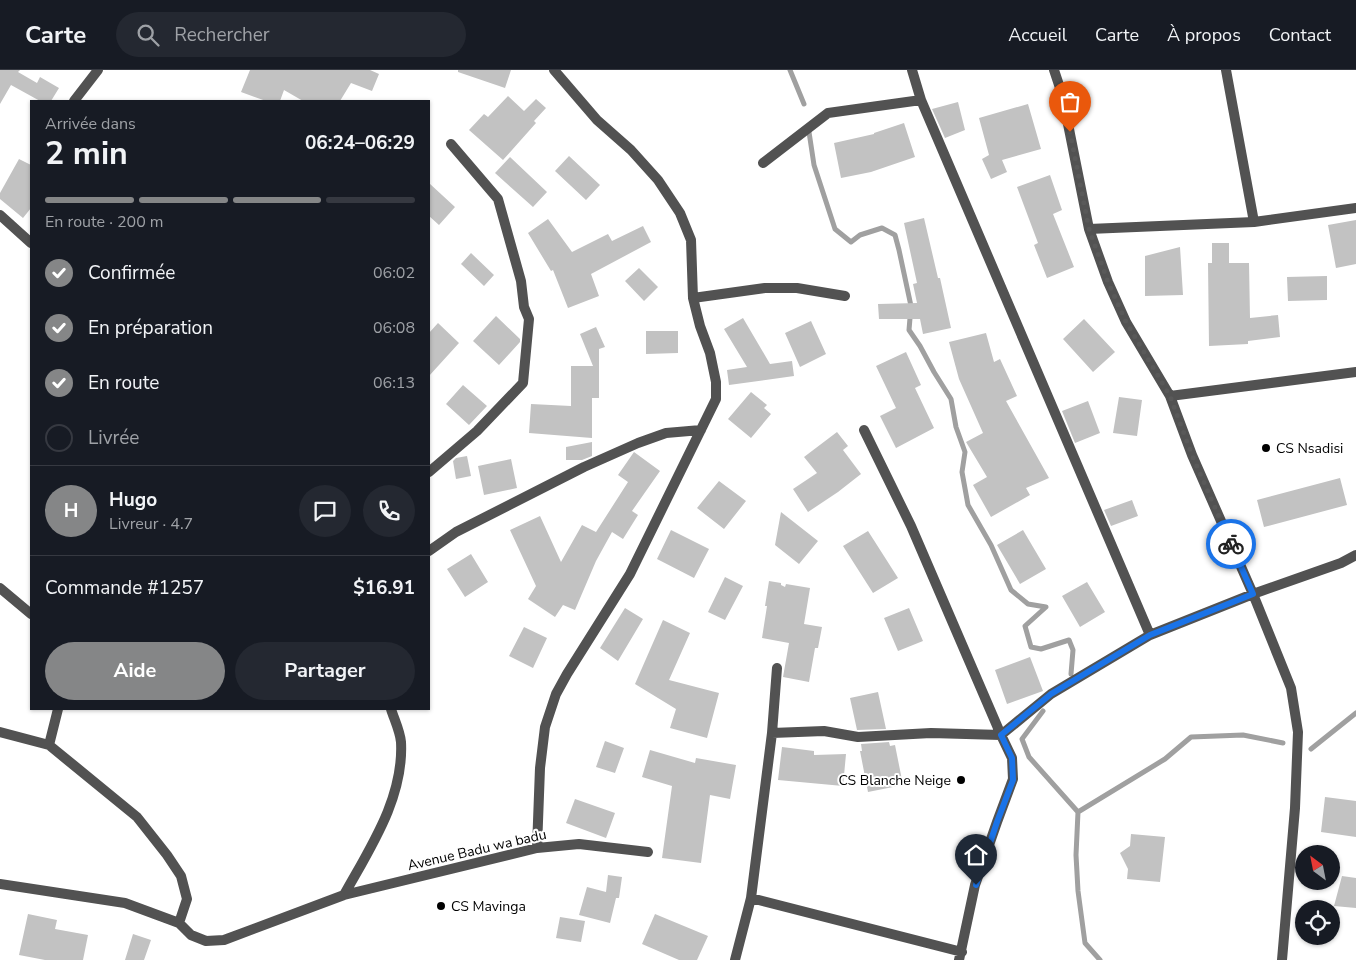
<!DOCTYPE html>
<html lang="fr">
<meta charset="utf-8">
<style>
:root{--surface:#171b24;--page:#242831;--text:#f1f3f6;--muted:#9ea1a6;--line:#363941;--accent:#858687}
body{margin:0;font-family:"Nunito Sans",sans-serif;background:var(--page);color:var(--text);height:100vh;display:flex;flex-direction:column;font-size:19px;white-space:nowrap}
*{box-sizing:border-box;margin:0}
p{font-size:16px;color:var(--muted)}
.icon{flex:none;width:28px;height:28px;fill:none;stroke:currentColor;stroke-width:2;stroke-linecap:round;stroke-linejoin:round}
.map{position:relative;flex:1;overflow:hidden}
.drawer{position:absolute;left:30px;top:30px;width:400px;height:610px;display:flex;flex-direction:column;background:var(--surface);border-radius:0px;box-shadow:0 1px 4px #0004}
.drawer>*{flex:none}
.needle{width:32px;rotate:328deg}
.controls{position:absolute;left:1295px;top:775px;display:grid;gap:10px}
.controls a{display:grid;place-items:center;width:45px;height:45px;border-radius:50%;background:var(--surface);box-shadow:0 1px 4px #0004;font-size:25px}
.pin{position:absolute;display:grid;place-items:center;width:42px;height:42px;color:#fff;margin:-51px -21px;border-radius:50% 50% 50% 0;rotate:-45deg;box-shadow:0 0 5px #0007}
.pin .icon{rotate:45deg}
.courier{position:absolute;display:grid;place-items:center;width:50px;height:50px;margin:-25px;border:4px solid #1a73e8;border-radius:50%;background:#fff;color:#222;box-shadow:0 1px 6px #0007}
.head em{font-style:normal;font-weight:700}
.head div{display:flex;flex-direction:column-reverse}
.head{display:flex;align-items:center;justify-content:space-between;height:85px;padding:0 15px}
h1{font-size:32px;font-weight:700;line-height:38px}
.bar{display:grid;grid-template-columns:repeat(4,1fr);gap:8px 5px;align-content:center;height:60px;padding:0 15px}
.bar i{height:6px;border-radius:4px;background:var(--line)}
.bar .selected{background:var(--accent)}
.bar p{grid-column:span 4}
.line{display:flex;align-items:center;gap:12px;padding:0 15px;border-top:1px solid var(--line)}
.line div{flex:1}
.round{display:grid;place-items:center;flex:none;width:52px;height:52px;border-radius:26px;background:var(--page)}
ol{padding:0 15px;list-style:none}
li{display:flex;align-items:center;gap:15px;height:55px}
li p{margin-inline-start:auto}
li .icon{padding:5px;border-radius:50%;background:var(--accent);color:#fff;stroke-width:4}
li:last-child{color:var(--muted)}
li i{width:28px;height:28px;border:2px solid var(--line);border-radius:50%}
.action{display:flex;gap:10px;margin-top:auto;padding:10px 15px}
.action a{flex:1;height:58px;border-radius:30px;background:var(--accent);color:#fff;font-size:20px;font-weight:700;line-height:58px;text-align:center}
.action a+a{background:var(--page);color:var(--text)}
header{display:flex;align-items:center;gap:30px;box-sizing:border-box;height:70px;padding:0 25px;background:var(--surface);border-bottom:1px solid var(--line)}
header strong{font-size:24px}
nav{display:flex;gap:28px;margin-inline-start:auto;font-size:18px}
.search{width:350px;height:45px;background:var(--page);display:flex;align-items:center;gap:12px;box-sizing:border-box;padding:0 18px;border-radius:28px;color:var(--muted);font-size:19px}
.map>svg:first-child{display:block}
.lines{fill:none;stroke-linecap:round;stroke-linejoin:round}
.stream{stroke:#a0a0a0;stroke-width:5}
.building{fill:#c2c2c2}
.minor{stroke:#525252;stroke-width:10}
.done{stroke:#595959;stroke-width:5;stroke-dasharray:0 9}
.route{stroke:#1a73e8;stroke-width:6}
.poi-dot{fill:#000;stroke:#fff;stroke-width:2}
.labels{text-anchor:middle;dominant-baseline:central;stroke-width:4;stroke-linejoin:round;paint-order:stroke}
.poi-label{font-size:14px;fill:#000;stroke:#fff;text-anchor:start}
.street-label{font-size:14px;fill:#000;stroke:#fff}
</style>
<header>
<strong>Carte</strong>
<div class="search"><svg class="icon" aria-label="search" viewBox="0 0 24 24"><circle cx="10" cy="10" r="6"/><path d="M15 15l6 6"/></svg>Rechercher</div>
<nav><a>Accueil</a><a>Carte</a><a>À propos</a><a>Contact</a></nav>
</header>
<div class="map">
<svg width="1356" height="890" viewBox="0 0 1356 890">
<rect width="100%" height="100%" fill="#fff"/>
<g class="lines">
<path class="stream" d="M790 0 804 34
M809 62 814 95 835 159 851 172 860 165 882 158 895 165 899 180 911 236 909 260 920 276 934 302 951 329 956 357 965 382 962 402 968 435 991 475 1011 520 1028 534 1046 537 1025 556 1031 577 1041 579 1069 570 1073 580 1071 604
M1043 641 1022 669 1029 687 1078 742
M1311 679 1356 643
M1100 890 1085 873 1078 821 1076 785 1078 742 1165 689 1191 667 1243 665 1283 673"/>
</g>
<path class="building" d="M0 0H20L18 2 37 13 40 7 59 18 51 31H40L11 15 0 34Z
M250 0H370L379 4 372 21 351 13 340 31H303L284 20 280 31H266L241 22Z
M458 0H511L505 18 458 2Z
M508 26 524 41 536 29 546 38 534 51 536 53 503 90 469 60 484 44 488 47Z
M958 32 965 60 945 68 932 39Z
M1028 34 1041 79 1002 90 1007 102 991 109 982 89 989 85 979 48Z
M904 53 915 87 871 102 841 108 834 73 874 64V63Z
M569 86 600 115 586 130 555 101Z
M510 87 547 122 533 137 495 103Z
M19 89 31 95V138L23 148 0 129V123Z
M1050 105 1062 140 1053 144 1074 197 1047 208 1034 175 1038 173 1017 117Z
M429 113 455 137 439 155 429 146Z
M924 148 938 208H940L951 258 923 264 920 249H879L878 234 917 233 913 214 917 213 904 153Z
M548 149 572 182 608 164 612 171 643 156 651 172 591 204 599 226 568 238 553 200 551 201 528 163Z
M1356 150V194L1336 198 1328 155Z
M1212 173H1229V193H1249L1250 248 1278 245 1280 267 1248 271V274L1209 276 1208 193H1212Z
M1180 177 1183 225 1145 226V186Z
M471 183 494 205 484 216 461 194Z
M639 198 658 217 644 231 625 211Z
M1327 206V230L1288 231 1287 207Z
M496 246 520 269V272L499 295 473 271Z
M743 248 770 294 792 291 794 306 729 315 727 300 747 297 724 259Z
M1084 249 1115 282 1093 302 1063 269Z
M811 251 826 284 800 297 785 263Z
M438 253 459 273 429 306V263Z
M596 257 605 277 599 279V328H592V368L529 363 531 334 571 336V296H593L580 264Z
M646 261H678V283L646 284Z
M986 263 994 292 1000 289 1017 326 1006 331 1049 408 1026 418 1030 425 991 447 973 415 987 407 966 372 983 363 959 309 949 272Z
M906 282 921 315 915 318 934 358 896 378 880 346 896 338 876 296Z
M463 315 487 336 469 355 446 334Z
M751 322 767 335 764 338 771 344 751 368 728 349Z
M1119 327 1142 330 1137 366 1113 363Z
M1088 331 1100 363 1075 373 1062 341Z
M837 362 848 376 843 380 861 404 838 422 808 442 793 419 817 403 804 387Z
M592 372V386L582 390H566V377Z
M634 382 660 401 632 441 638 445 623 469 612 462 596 491 575 540 563 535 555 547 528 529 536 516 510 460 540 446 561 492 582 455 596 462 628 412 618 405Z
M467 386 471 406 456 409 453 391 456 388Z
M511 389 517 418 484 425 478 396Z
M1340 408 1347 435 1264 457 1257 430Z
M719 411 746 431 724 459 697 438Z
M1132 430 1138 446 1111 456 1104 440Z
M781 442 818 471 799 494 775 475Z
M671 460 709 479 694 508 657 489Z
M1023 460 1046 499 1020 514 997 475Z
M868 461 898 508 873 523 843 476Z
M471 484 488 512 465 527 447 499Z
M725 507 743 516 725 550 708 542Z
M769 511 781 513V515L785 517 786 514 810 518 804 554 822 557 818 578H815L809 612 783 607 789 573 762 568 767 536H765Z
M1087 512 1105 542 1080 557 1062 526Z
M625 538 643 549 618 591 600 578Z
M909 538 923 571 898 581 884 548Z
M663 550 690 563 669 610 719 623 707 668 670 658 676 639 635 614Z
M524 557 547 568 533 598 509 586Z
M1030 587 1043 621 1007 634 995 600Z
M878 622 886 659 857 660 850 628Z
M605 671 624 678 615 703 596 697Z
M889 672 890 676 895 675 903 715 868 722 860 681H862L861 674Z
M782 677 814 681V685L846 684 843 716 778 710Z
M650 680 695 693 696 688 736 695 730 729 710 725 701 793 662 788 672 716 642 707Z
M1325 727 1356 731V767L1321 762Z
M575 729 615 743 606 768 566 753Z
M1131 764 1165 767 1160 812 1127 809 1128 799 1120 783 1130 776Z
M608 805 622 807 619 828H616L610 853 579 845 587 817 606 822Z
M1342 806 1356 808V838L1334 836Z
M28 844 57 850 55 859 88 865 83 890H45L19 885Z
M655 844 708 866 697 890H679L642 874Z
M560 847 585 851 581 872 556 868Z
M133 864 151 870 144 890H125Z"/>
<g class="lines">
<path class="minor" d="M912 0 921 30 1150 565
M1054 0 1062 24 1089 159 1108 212 1126 252 1170 326 1192 385 1253 524 1291 618 1298 662 1295 738 1282 890
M1226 0 1254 152
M74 31 98 0
M763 93 828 43 921 30
M0 145 31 173
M1089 159 1254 152 1356 138
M693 228 765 218H797L845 226
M1170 326 1356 302
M429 402 477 361 523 313 529 249 524 237 521 211 498 129 451 74
M429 481 456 462 584 397 638 373 666 363 701 360
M0 518 31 544
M0 662 49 675 137 747 167 785 181 806 187 829 179 853
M772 663 824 661 858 667 931 663 1001 665 911 456 864 360
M49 675 58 639
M537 778 540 698 545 657 556 624 567 604 630 504 716 329V312L710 283 700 256 693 228 691 170 680 143 658 110 631 80 597 50 554 0
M0 814 125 833 179 853 191 865 206 871 224 870 344 825C370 778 404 728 401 672 400 661 394 649 391 639
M344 825 537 778 579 774 648 782
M751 828 962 882
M735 890 751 828 772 663 777 598
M959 890 975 815 997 752 1013 709 1012 688 1001 665 1051 624 1150 565 1253 524 1341 493 1356 485"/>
</g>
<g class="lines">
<path class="done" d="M1070 62 1089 159 1108 212 1126 252 1170 326 1192 385 1231 474"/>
<path class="route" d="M976 815 997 752 1013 710 1012 688 1001 665 1051 624 1150 565 1253 524 1231 474"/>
</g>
<g class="poi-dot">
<circle cx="1266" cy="378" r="5"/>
<circle cx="961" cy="710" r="5"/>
<circle cx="441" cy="836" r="5"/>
</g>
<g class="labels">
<g class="poi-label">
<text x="1276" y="378">CS Nsadisi</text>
<text x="951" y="710" text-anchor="end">CS Blanche Neige</text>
<text x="451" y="836">CS Mavinga</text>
</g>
<g class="street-label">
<text transform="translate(477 780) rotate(-13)">Avenue Badu wa badu</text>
</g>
</g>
</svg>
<div class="controls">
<a><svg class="needle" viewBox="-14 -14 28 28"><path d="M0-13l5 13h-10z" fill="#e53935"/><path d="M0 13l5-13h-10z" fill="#9ea1a6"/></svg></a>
<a><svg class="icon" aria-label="locate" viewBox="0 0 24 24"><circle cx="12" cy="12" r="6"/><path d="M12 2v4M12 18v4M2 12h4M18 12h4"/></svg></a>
</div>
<div class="pin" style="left:1070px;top:62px;background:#ea580c"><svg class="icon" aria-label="bag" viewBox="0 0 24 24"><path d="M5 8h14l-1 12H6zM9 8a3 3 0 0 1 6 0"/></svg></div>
<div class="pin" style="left:976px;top:815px;background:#1f2937"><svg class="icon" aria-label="home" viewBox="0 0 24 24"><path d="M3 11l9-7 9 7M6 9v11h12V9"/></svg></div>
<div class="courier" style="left:1231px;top:474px"><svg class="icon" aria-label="bike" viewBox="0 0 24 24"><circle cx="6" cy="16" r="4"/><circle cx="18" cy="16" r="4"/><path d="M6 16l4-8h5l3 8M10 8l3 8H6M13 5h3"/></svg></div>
<section class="drawer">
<div class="head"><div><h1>2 min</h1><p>Arrivée dans</p></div><em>06:24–06:29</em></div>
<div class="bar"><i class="selected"></i><i class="selected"></i><i class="selected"></i><i></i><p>En route · 200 m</p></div>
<ol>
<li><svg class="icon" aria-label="check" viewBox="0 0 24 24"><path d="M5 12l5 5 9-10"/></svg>Confirmée<p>06:02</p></li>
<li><svg class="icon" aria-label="check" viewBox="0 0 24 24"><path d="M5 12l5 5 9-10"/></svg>En préparation<p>06:08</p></li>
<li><svg class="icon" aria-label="check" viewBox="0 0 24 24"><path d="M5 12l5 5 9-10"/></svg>En route<p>06:13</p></li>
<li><i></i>Livrée</li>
</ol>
<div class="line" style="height:90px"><b class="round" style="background:var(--accent);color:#fff">H</b><div><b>Hugo</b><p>Livreur · 4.7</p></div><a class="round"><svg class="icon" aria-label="chat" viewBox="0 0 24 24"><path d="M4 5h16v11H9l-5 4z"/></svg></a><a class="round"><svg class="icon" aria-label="phone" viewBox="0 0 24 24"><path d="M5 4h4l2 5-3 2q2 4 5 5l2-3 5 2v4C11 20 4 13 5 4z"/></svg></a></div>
<div class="line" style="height:65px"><div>Commande #1257</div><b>$16.91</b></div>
<div class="action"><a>Aide</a><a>Partager</a></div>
</section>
</div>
